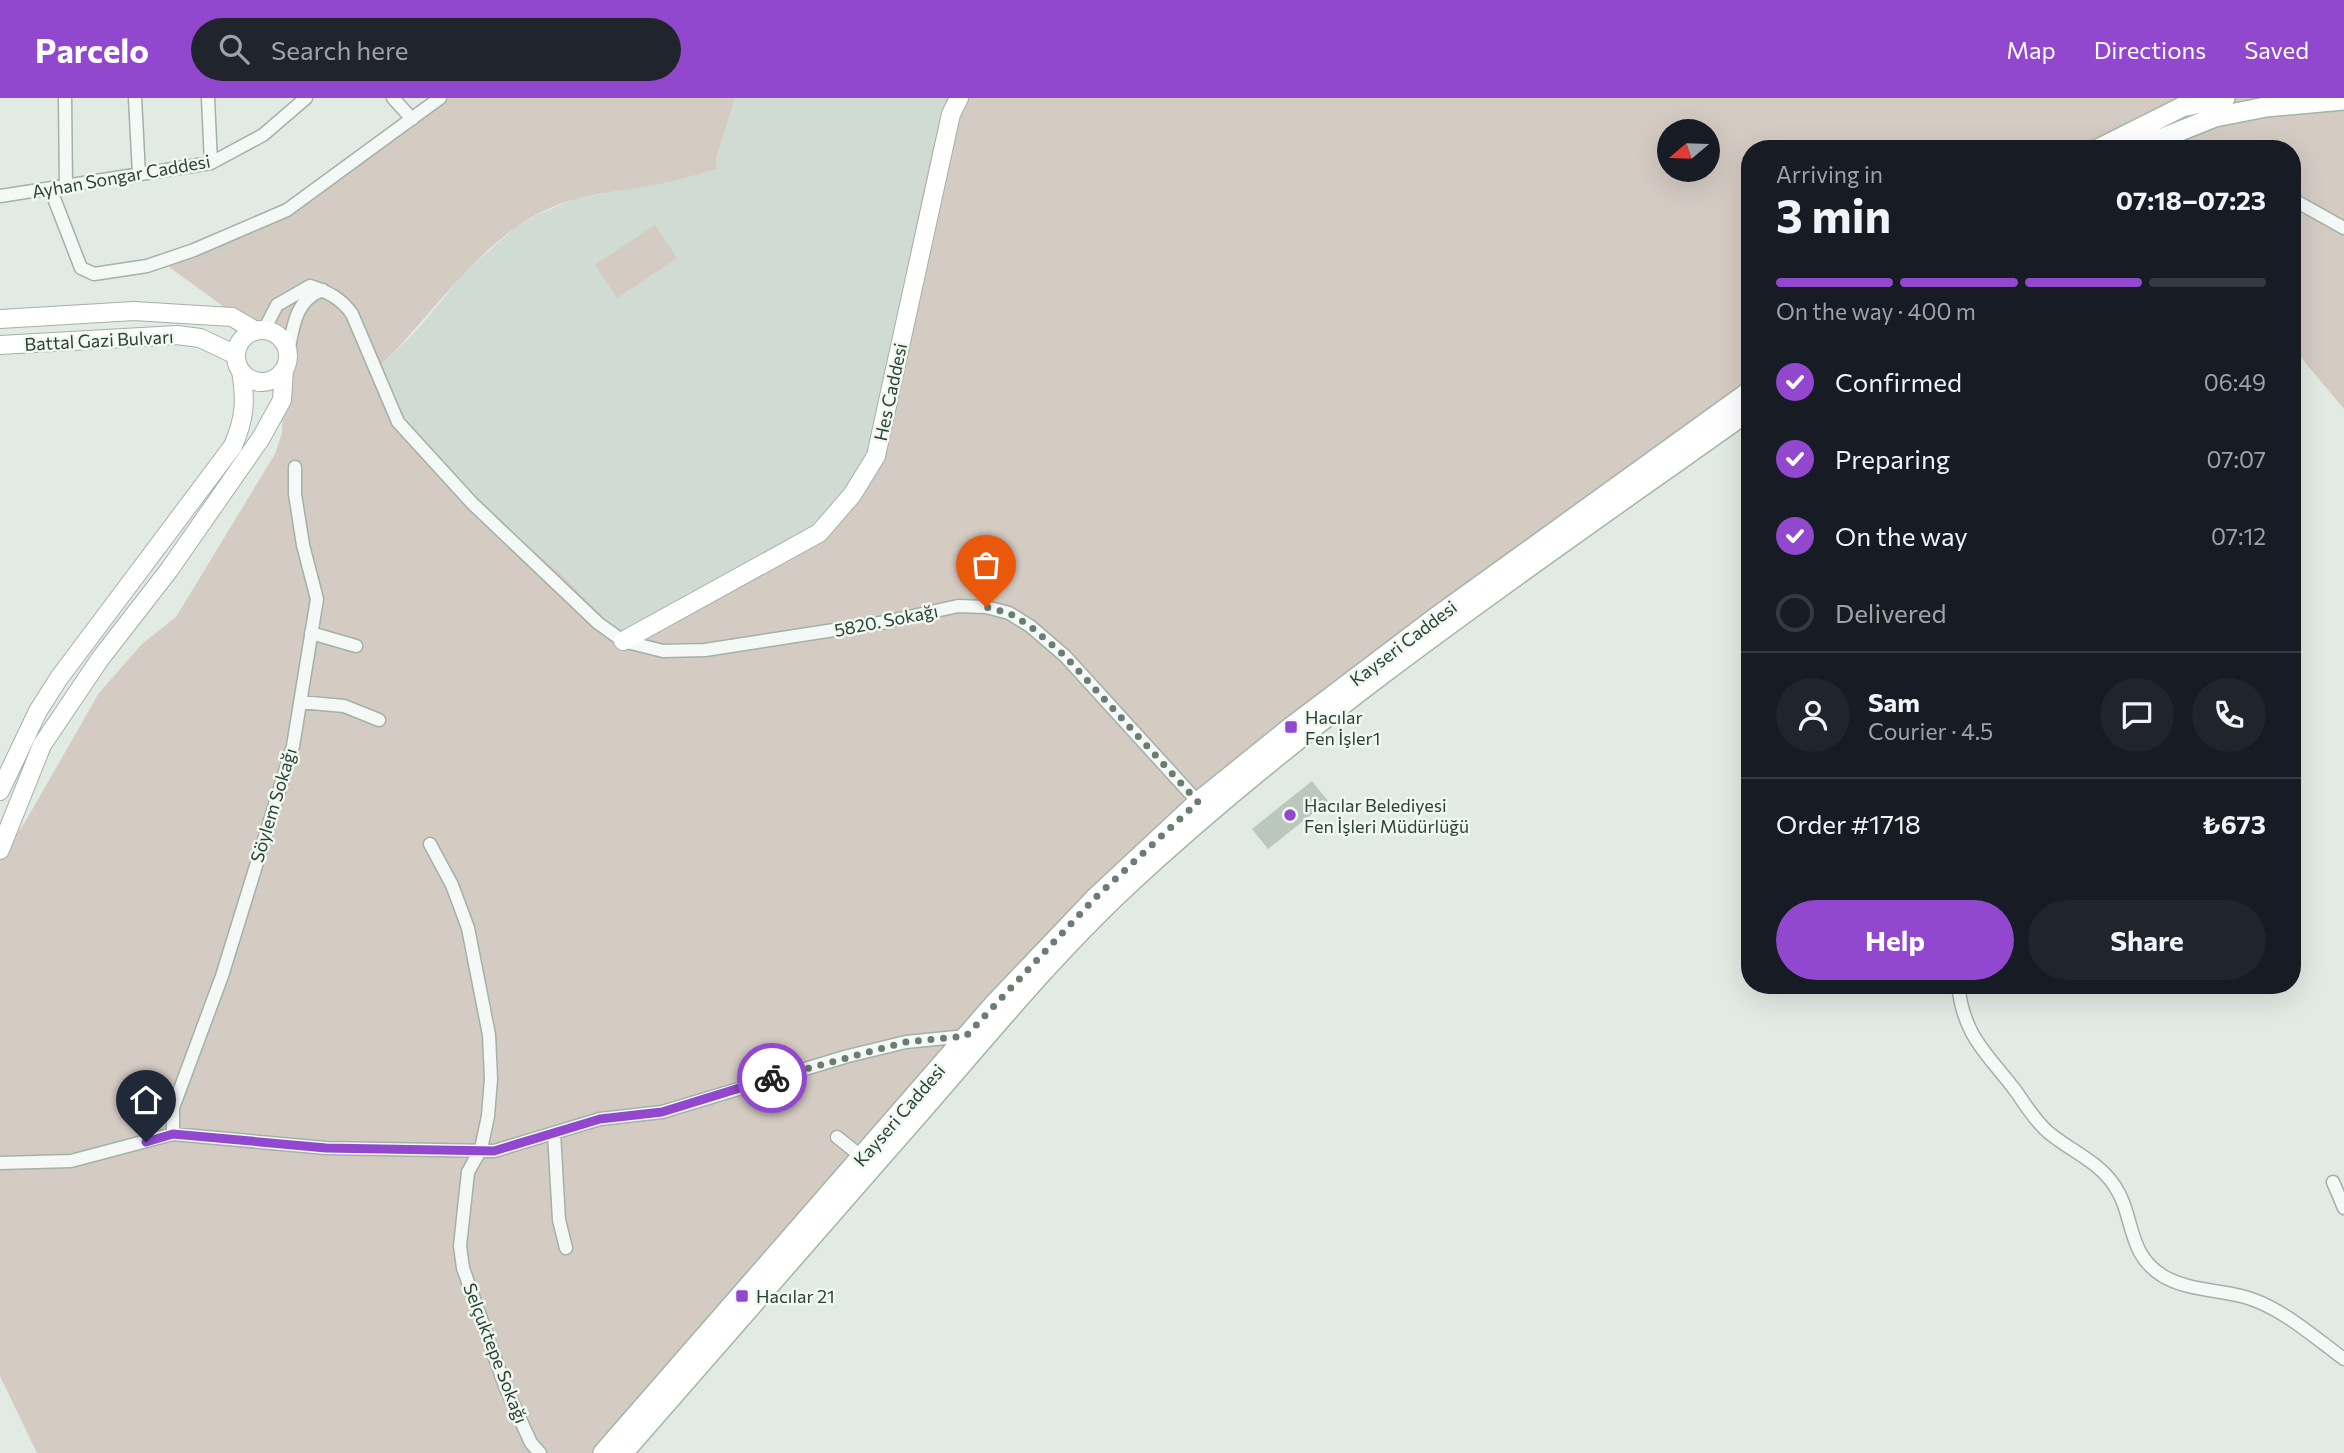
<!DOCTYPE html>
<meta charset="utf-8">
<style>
:root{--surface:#171b24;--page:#20242c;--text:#f1f3f6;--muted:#9ea1a6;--line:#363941;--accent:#9248ce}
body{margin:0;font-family:Commissioner,sans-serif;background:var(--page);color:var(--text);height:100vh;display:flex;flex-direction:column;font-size:26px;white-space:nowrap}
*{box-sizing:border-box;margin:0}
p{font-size:23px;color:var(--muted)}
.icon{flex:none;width:38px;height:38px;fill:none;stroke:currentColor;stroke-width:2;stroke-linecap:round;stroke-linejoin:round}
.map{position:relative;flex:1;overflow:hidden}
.details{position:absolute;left:1741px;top:42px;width:560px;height:854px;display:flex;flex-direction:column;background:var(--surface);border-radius:28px;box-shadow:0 7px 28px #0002}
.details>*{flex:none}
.needle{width:46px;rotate:251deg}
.fabs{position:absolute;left:1657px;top:21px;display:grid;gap:14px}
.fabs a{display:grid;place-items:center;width:63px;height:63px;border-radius:50%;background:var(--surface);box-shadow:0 7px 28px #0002;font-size:35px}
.pin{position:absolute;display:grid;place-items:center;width:60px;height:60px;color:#fff;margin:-72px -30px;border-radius:50% 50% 50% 0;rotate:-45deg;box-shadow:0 0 7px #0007}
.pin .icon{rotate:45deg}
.courier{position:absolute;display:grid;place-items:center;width:70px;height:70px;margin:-35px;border:5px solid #9248ce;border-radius:50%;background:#fff;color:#222;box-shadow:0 2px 9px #0007}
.headline em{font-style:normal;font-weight:700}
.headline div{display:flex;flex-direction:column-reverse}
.headline{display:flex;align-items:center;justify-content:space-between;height:119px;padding:0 35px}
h1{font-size:46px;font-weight:700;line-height:52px}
.bar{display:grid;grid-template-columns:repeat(4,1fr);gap:10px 7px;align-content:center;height:84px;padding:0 35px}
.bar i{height:9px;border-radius:5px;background:var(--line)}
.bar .current{background:var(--accent)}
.bar p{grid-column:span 4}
.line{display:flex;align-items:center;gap:18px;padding:0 35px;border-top:2px solid var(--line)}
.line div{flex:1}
.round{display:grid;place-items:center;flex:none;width:74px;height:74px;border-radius:37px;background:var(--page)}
ol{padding:0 35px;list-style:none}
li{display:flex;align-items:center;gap:21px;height:77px}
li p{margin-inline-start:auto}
li .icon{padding:7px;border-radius:50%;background:var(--accent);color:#fff;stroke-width:4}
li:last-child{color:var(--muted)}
li i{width:38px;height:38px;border:4px solid var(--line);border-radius:50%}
.action{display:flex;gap:14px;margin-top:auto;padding:14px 35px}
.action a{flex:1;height:80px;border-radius:42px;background:var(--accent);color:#fff;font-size:28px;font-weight:700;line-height:80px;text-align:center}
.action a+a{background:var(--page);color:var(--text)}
header{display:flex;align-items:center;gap:42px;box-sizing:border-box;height:98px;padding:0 35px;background:var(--accent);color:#fff}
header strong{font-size:33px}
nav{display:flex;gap:38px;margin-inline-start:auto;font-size:24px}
.search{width:490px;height:63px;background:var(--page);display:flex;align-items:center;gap:18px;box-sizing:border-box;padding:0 24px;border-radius:38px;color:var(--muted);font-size:26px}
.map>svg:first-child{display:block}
.built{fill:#d0dcd3}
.green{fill:#d4cbc3;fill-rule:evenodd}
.building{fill:#b9c7bd}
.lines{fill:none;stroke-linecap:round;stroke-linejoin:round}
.street-casing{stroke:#a3b1a7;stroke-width:15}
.secondary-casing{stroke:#a3b1a7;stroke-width:20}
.primary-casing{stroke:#a1b6a7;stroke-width:22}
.street{stroke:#f4f8f6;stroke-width:12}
.secondary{stroke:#fff;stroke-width:18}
.primary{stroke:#fff;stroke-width:19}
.done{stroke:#6a7d70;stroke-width:7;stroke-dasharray:0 12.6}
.route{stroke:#9248ce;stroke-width:9}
.poi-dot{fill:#9248ce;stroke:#f1f7f3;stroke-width:2.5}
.labels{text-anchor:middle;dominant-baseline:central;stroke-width:5;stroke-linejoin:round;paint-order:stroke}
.street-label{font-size:18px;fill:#2a4232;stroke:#f1f7f3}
.poi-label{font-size:18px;fill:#2a4232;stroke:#f1f7f3;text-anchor:start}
</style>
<header>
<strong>Parcelo</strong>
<div class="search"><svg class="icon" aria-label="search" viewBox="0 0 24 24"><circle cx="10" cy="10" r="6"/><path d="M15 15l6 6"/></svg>Search here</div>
<nav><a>Map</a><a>Directions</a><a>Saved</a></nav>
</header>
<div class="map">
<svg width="2344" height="1355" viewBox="0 0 2344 1355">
<rect width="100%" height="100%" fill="#e2eae4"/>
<path class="built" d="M735 0H946L929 64 866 363 857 379 817 429 629 532 617 533 560 475 499 423 404 324 382 266 420 229 464 175 515 130 537 117 574 101 658 86 717 71 716 63Z"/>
<path class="green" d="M449 0H735L716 62 717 71C697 76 676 83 655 87 624 93 590 95 560 106 486 133 436 213 382 266L404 324 499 423 560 475 617 533 629 532 817 429 866 363 929 64 946 0H2344V311L2293 250 2292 51H1750V308L1187 727 612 1355H37L0 1278V761L25 724 99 595 142 546 176 519 275 356 282 335 283 304 290 257 165 166 251 135 305 107ZM1670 33H1708V72H1670Z
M655 127 677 160 617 200 595 167Z"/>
<path class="building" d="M1312 683 1328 703 1268 751 1252 731Z"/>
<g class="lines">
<g class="street-casing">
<path id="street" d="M65 0 66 88
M135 0 139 76
M208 0 211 65
M393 0 412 21
M50 90 81 170 94 176 147 168 194 152 287 112 440 0
M0 98 211 65 263 37 306 0
M2292 101 2344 130
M264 232 277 207 310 188C328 194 341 200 352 216L398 324 472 405 598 525 623 543 663 553 705 552 886 524 958 508 986 509 1009 515 1030 528 1065 558 1198 704
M288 255C293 230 295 201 323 192
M311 535 356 548
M300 604 344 608 379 622
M430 746 452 787 468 830 489 937 491 981 488 1018 481 1051 468 1074 460 1148 463 1170 505 1288 531 1345 540 1355
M1958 887C1964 939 1986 954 2015 992 2025 1006 2035 1023 2048 1034 2069 1052 2098 1063 2114 1087 2135 1117 2126 1156 2163 1178 2186 1192 2220 1192 2245 1199 2281 1209 2314 1239 2344 1261
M554 1035 559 1122 566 1150
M173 1036V1010L222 878 293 648 317 501 303 447 295 396V369
M837 1039 862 1059
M0 1065 71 1063 173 1036 326 1050 494 1053 600 1021 662 1014 848 958 906 944 966 938
M2333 1084 2344 1110"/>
</g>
<g class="secondary-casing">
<path id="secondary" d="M0 221 134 213 232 219 256 233
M236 258a26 26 0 1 1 52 0a26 26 0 1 1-52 0Z
M0 247 177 237 200 240 236 257
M623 543 819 435 852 397 876 358 951 16 959 0
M0 693 38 613 59 580 233 348C245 320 246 302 241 273
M0 752 42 647 100 561 169 472 261 340 282 302 284 272"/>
</g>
<g class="primary-casing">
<path id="primary" d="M2098 51 2182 9 2225 0
M2135 51 2215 19 2266 9 2344 2
M603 1355 995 905 1095 800 1198 704 1291 629 1435 520 1750 293
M623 1355C722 1243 820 1129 919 1016 987 938 1052 858 1128 787 1319 610 1538 463 1750 312"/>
</g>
<use href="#street" class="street"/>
<use href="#secondary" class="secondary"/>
<use href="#primary" class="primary"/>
</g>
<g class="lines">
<path class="done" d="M772 980 906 944 966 938 1095 800 1198 704 1065 558 1030 528 1009 515 986 509"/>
<path class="route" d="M146 1044 173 1036 326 1050 494 1053 600 1021 662 1014 772 980"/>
</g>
<g class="poi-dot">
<rect x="1284" y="622" width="14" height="14" rx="3.5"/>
<circle cx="1290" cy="717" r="7"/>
<rect x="735" y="1191" width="14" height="14" rx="3.5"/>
</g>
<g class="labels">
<g class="street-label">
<text transform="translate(121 78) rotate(-10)">Ayhan Songar Caddesi</text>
<text transform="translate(99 242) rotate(-3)">Battal Gazi Bulvarı</text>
<text transform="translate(890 294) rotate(-78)">Hes Caddesi</text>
<text transform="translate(886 522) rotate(-11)">5820. Sokağı</text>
<text transform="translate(1403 545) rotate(-37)">Kayseri Caddesi</text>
<text transform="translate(273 707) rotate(-73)">Söylem Sokağı</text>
<text transform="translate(899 1017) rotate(-49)">Kayseri Caddesi</text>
<text transform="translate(496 1255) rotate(69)">Selçuktepe Sokağı</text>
</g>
<g class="poi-label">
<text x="1305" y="619">Hacılar<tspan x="1305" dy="21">Fen İşler1</tspan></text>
<text x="1304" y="707">Hacılar Belediyesi<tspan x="1304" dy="21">Fen İşleri Müdürlüğü</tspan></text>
<text x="756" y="1198">Hacılar 21</text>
</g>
</g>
</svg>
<div class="fabs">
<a><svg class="needle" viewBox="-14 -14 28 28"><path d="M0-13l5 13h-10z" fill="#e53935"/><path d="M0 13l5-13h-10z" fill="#9ea1a6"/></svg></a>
</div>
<div class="pin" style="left:986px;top:509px;background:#ea580c"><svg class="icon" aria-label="bag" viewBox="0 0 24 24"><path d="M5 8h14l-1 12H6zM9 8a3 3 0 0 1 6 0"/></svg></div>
<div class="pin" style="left:146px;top:1044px;background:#1f2937"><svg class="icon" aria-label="home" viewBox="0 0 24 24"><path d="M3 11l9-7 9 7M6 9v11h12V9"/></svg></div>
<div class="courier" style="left:772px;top:980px"><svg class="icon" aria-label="bike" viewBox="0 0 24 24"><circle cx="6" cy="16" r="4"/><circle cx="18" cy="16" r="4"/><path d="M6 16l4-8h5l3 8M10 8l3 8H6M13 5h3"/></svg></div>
<section class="details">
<div class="headline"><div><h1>3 min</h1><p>Arriving in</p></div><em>07:18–07:23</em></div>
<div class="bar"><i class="current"></i><i class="current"></i><i class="current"></i><i></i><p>On the way · 400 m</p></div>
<ol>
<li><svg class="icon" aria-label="check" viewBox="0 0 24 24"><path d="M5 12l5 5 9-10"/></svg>Confirmed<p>06:49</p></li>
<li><svg class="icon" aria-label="check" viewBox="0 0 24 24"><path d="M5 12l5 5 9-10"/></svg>Preparing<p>07:07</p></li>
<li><svg class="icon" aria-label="check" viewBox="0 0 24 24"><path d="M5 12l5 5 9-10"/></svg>On the way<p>07:12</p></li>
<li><i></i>Delivered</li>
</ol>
<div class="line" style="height:126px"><a class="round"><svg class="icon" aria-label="person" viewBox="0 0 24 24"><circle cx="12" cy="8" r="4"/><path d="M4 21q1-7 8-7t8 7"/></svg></a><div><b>Sam</b><p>Courier · 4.5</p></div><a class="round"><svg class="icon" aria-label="chat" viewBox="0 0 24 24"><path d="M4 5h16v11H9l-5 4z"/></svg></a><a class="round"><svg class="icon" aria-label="phone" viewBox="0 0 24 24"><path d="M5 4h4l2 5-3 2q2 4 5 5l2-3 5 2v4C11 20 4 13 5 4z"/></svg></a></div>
<div class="line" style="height:91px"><div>Order #1718</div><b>₺673</b></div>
<div class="action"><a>Help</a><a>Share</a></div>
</section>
</div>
